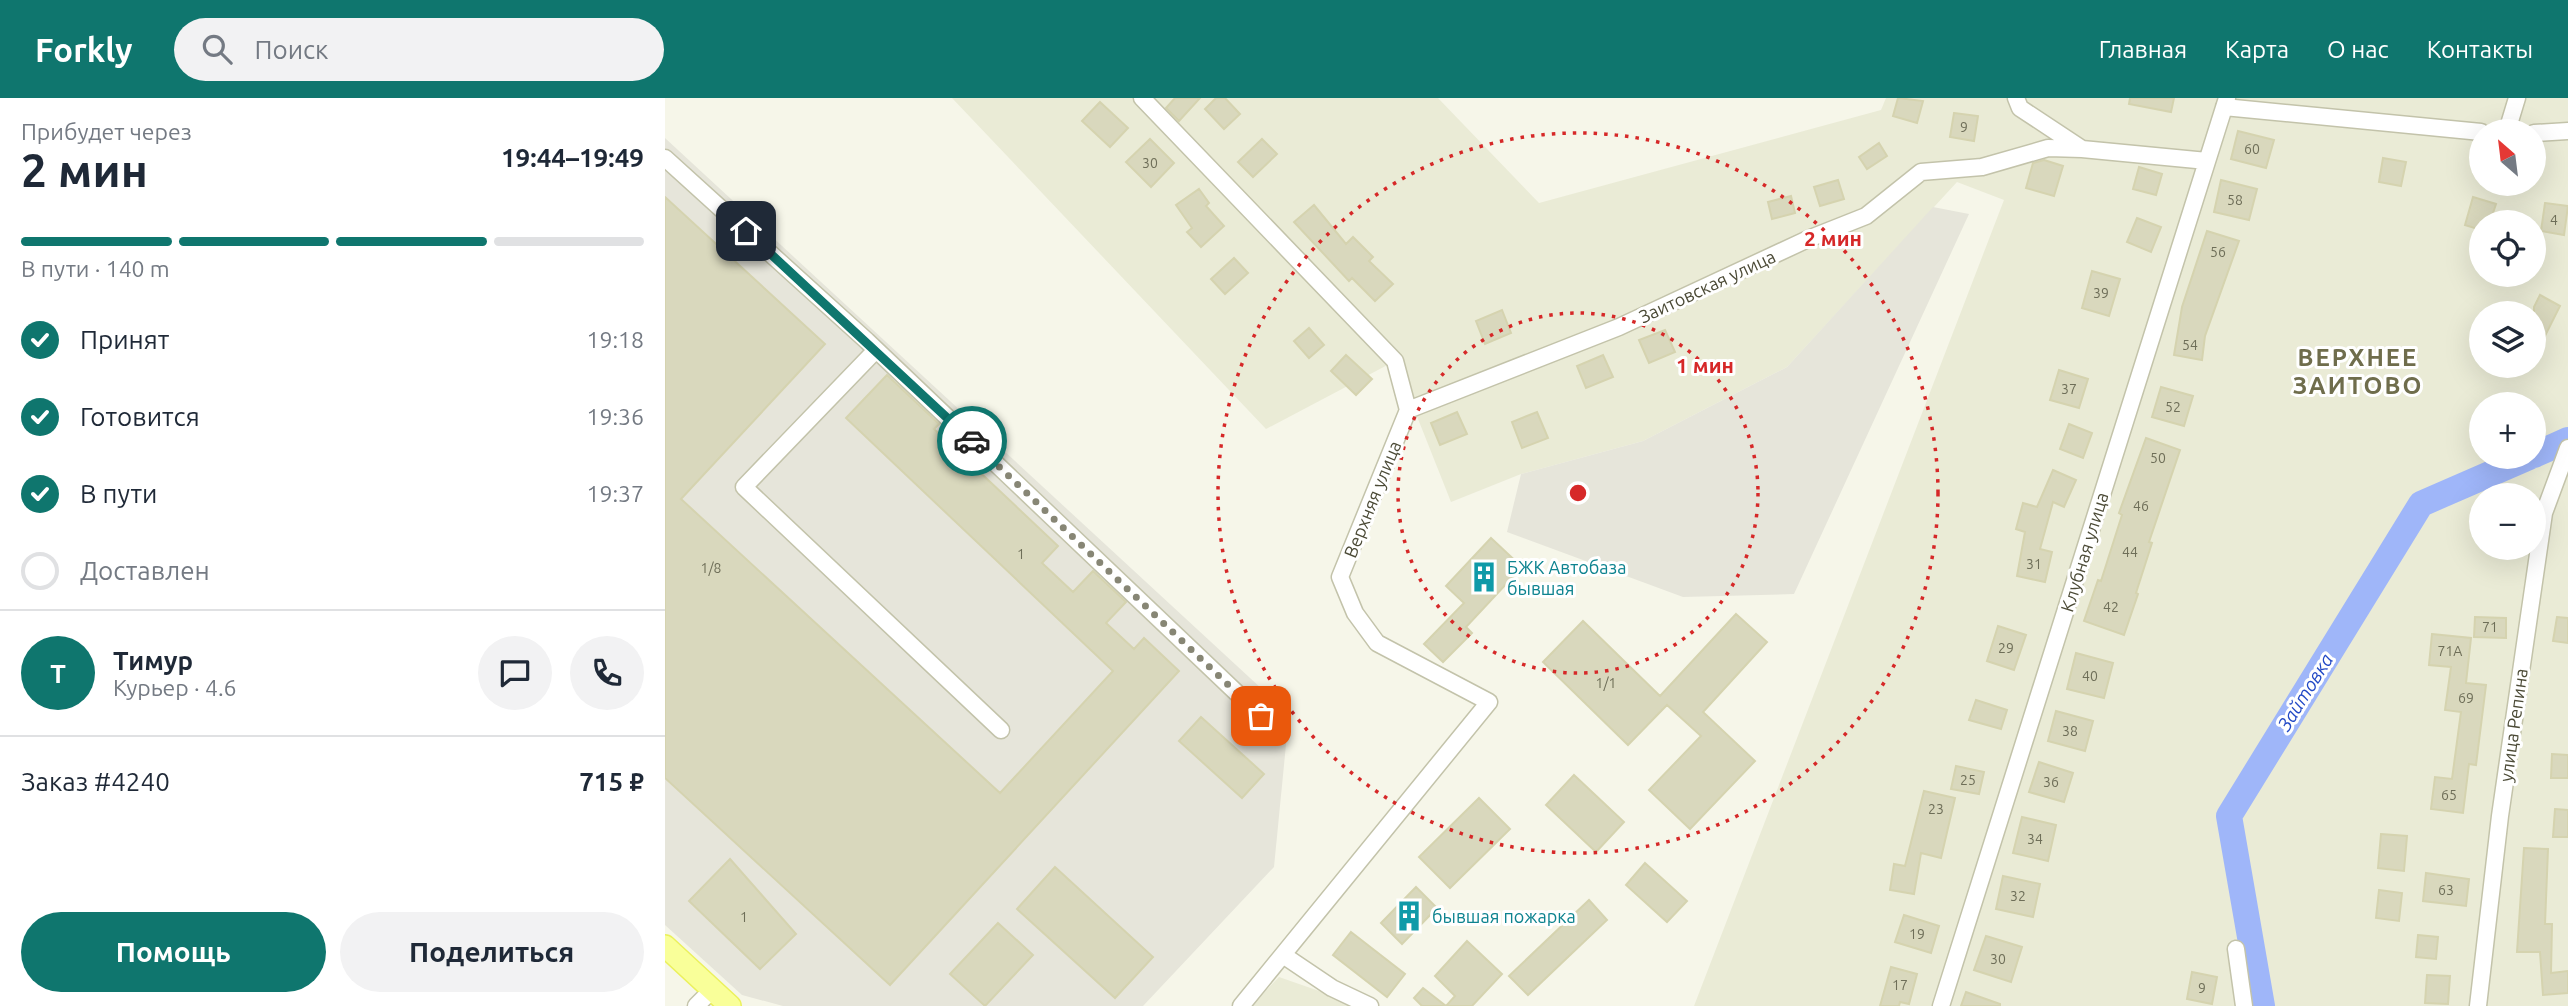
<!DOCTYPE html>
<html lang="ru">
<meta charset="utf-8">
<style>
:root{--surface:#fff;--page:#f2f2f3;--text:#1f2937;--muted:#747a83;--line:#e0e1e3;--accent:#0f766e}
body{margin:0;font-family:Ubuntu,sans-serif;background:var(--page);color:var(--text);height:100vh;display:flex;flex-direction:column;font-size:26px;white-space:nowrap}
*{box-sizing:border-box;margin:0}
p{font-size:23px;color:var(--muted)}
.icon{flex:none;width:38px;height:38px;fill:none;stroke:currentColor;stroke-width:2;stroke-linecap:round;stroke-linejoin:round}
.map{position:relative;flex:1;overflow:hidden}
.details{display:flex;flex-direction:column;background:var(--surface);width:665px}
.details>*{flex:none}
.needle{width:46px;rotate:332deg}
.buttons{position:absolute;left:1804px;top:21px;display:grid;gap:14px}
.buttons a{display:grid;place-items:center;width:77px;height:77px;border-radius:50%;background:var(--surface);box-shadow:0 7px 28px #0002;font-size:35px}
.pin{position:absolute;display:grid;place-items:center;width:60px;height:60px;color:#fff;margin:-30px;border-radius:14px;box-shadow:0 4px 10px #0006}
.courier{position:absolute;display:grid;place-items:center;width:70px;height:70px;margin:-35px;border:5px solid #0f766e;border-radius:50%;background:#fff;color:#222;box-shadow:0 2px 9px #0007}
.summary em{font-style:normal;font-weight:700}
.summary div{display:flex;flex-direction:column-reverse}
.summary{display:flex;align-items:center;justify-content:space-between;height:119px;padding:0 21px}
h1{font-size:46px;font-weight:700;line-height:52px}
.bar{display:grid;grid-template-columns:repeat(4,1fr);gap:10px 7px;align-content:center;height:84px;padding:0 21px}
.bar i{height:9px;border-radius:5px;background:var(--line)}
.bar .active{background:var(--accent)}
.bar p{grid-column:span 4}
.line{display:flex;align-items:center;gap:18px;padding:0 21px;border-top:2px solid var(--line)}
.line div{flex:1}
.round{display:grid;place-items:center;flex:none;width:74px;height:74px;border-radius:37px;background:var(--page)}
ol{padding:0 21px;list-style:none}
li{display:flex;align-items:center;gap:21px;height:77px}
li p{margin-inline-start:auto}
li .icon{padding:7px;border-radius:50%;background:var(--accent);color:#fff;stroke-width:4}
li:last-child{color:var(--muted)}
li i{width:38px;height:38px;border:4px solid var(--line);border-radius:50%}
.button{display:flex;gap:14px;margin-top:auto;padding:14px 21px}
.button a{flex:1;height:80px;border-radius:42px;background:var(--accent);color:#fff;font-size:28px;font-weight:700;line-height:80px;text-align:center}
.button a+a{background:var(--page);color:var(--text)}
header{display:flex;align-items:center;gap:42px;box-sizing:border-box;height:98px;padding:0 35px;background:var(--accent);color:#fff}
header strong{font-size:33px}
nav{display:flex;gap:38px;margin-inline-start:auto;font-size:24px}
.search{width:490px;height:63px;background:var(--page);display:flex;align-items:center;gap:18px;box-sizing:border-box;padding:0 24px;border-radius:38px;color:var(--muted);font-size:26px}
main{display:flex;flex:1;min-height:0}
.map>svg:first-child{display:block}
.residential{fill:#eaebd6;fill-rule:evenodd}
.industrial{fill:#e6e5da}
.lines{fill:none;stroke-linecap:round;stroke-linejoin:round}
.river{stroke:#9fb6f9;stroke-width:26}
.building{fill:#d9d8bd;stroke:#d5d3af;stroke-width:2}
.minor-casing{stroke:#c3c3aa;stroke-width:19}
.major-casing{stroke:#ebf15c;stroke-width:24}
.minor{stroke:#fff;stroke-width:16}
.major{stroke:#f9ff99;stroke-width:21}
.done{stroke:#878675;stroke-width:7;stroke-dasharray:0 12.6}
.route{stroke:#0f766e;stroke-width:9}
.ring{fill:none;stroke:#d62828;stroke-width:3.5;stroke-dasharray:3.5 7}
.labels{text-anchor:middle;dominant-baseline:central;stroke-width:6;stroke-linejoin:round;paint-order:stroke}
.number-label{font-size:14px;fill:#6e6e58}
.street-label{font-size:18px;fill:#4b4a36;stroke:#fff}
.culture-label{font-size:18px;fill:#0d838f;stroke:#fff;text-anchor:start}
.water-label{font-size:19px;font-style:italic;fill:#2148c5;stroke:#fff}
.district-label{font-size:24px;font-weight:bold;letter-spacing:2px;fill:#6f6d4c;stroke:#fff}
.centre{fill:#d62828;stroke:#fff;stroke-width:3.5}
.ring-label{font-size:21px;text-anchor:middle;font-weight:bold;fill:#d62828;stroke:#fff;stroke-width:6;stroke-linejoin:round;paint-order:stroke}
</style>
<header>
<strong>Forkly</strong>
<div class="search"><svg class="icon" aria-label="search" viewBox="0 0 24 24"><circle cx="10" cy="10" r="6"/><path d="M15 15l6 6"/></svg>Поиск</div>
<nav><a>Главная</a><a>Карта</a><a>О нас</a><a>Контакты</a></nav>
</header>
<main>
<section class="details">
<div class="summary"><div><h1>2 мин</h1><p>Прибудет через</p></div><em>19:44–19:49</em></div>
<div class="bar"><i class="active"></i><i class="active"></i><i class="active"></i><i></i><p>В пути · 140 m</p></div>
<ol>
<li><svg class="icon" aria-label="check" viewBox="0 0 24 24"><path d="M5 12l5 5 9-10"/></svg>Принят<p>19:18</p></li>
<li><svg class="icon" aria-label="check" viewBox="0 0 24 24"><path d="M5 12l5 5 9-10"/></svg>Готовится<p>19:36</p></li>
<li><svg class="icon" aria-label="check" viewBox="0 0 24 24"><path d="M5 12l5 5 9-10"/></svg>В пути<p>19:37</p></li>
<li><i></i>Доставлен</li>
</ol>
<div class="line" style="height:126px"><b class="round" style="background:var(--accent);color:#fff">Т</b><div><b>Тимур</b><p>Курьер · 4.6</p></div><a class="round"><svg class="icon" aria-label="chat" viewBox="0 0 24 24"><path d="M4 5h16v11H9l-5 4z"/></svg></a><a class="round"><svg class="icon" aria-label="phone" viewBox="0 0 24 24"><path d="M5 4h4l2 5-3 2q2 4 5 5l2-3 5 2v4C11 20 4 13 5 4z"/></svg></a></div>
<div class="line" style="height:91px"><div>Заказ #4240</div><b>715 ₽</b></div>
<div class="button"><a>Помощь</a><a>Поделиться</a></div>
</section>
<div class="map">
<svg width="1903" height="908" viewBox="0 0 1903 908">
<rect width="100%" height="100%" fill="#f6f6e9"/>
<path class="residential" d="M287 0H773L874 105 1216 12 1221 0H1903V908H1029L1339 102 1292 84 1122 269 978 343 856 376 786 404 730 263 601 331ZM1816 33H1869V86H1816ZM1816 124H1869V177H1816ZM1816 215H1869V268H1816ZM1816 306H1869V359H1816ZM1816 397H1869V450H1816Z
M614 879 697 908H586Z"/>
<path class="industrial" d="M0 40 624 616 609 769 478 908H118L77 897 0 827Z
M1268 109 1304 116 1129 496 1018 499 842 434 856 376 978 343 1122 269Z"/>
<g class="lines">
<path class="river" d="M1869 357 1903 342
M1597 908 1564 718 1756 406 1864 359"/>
</g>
<path class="building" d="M510 0H535L514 23 501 10Z
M551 0H560L575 16 559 31 540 11Z
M1233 0 1258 3 1252 25 1228 18Z
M1465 0H1509L1506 14 1464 6Z
M435 4 463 30 445 49 417 23Z
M1289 15 1313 18 1309 43 1285 39Z
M1573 33 1609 42 1601 70 1566 61Z
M485 41 509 65 486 89 461 64Z
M597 41 612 56 588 79 573 64Z
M1214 45 1222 58 1202 71 1194 59Z
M1718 60 1741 64 1736 88 1714 84Z
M1379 62 1398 68 1389 98 1361 90 1368 65Z
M1474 69 1497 76 1491 97 1468 91Z
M1173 82 1179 101 1155 108 1149 89Z
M1556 82 1592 91 1584 122 1549 114Z
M534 91 544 105 541 108 559 128 536 149 522 134 527 130 511 107Z
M1126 98 1130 115 1107 121 1103 104Z
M0 99 160 246 16 401 335 695 448 573 181 320 222 277 274 326 269 331 290 351 295 346 304 355V364L393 448 377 465 408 494 428 473 461 504 441 525 469 551 479 540 514 573 225 887 0 680Z
M1808 99 1831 106 1825 124H1816V132L1800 127Z
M1880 105 1903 108 1899 137 1876 133Z
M649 107 681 146 688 139 708 159 704 163 728 186 710 203 687 180 684 183 629 124Z
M1472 120 1496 129 1486 154 1462 144Z
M1542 133 1574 143 1540 238 1537 262 1509 257 1517 209Z
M569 160 583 175 560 196 546 181Z
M1427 173 1455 181 1444 218 1417 210Z
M1875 197 1895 208 1880 238 1869 232V209Z
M837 212 846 235 820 246 811 223Z
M644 230 659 247 644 260 629 243Z
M1000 232 1010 254 984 265 974 242Z
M681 257 707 281 691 297 666 273Z
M938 257 948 279 921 290 912 268Z
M1394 272 1423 281 1414 310 1385 302Z
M1496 289 1528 298 1519 328 1487 319Z
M792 314 802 336 775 347 766 325Z
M872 314 883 340 857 350 847 324Z
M1404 326 1427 335 1418 360 1395 351Z
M1481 340 1515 352 1484 444 1487 445 1471 495 1473 496 1459 537 1419 523 1433 482 1436 483 1457 417 1454 415Z
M1388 372 1411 382 1399 409 1388 404 1375 451 1387 454 1380 484 1352 478 1360 434 1351 431 1358 405 1372 409Z
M826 440 857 469 801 529 807 535 778 564 759 546 799 505 781 488Z
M1071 516 1102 544 1038 614 1090 663 1025 731 984 692 1036 638 1002 607 963 647 878 564 918 523 995 598Z
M1810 519 1841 520V540L1809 539Z
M1892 519 1903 520V545L1888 543Z
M1333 528 1361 537 1349 572 1322 563Z
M1767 536 1806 540 1801 585 1821 587 1811 667 1804 666 1798 715 1766 711 1770 679 1787 681 1796 614 1780 612 1786 569 1764 567Z
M1411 555 1448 565 1439 600 1402 591Z
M1311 602 1342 612 1336 631 1304 622Z
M1391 613 1428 623 1420 653 1383 643Z
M536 619 599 676 577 700 514 643Z
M1887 656 1903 657V680H1886Z
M1374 664 1408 675 1399 704 1364 694Z
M1291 668 1319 674 1314 696 1286 691Z
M909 677 959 724 931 754 881 707Z
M1259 693 1290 700 1276 760 1256 755 1249 796 1225 792 1229 766 1240 768Z
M814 700 845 731 785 790 754 759Z
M1890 711 1903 712V739H1888Z
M1357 719 1391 727 1383 763 1348 755Z
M1716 736 1742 738 1739 773 1713 770Z
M1859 750 1883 751 1880 826H1887L1886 875 1903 873V895L1878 897 1875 854H1852Z
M65 761 131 836 95 871 24 803Z
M980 765 1022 803 1002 824 961 787Z
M390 769 488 859 450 900 352 811Z
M1761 775 1804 781 1801 808 1758 803Z
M1338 778 1375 786 1368 819 1331 811Z
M751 789 772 810 737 846 716 825Z
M1714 792 1737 795 1734 823 1711 820Z
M924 802 942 822 863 897 844 878Z
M1239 817 1274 828 1266 855 1230 844Z
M333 825 368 857 320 908 285 876Z
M686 834 740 876 722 899 668 857Z
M1753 837 1773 839 1771 861 1751 859Z
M1321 838 1357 849 1346 884 1309 872Z
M802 843 837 876 807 908H781L790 898 770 878Z
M1226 869 1252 876 1244 906 1235 904 1234 908H1215Z
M1527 874 1552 879 1547 906 1522 901Z
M1762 877 1785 878 1783 906 1760 905Z
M758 890 781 908H757L749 900Z
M1301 894 1335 906V908H1296Z"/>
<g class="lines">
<g class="minor-casing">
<path id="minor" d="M477 0 730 263 743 312 675 479 690 515 712 545 824 604 576 908
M1351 0 1355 10 1417 51 1542 63
M1559 9 1816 34
M1842 33 1852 0
M1869 35 1903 33
M0 60 202 243 596 618
M211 252 79 389 336 632
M743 312 954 229 1143 141 1201 118 1256 74 1317 69 1383 50 1417 51
M1571 851 1579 908
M618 857 667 890 705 908
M31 908 47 892
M1276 908 1562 0
M1813 908 1835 718 1879 415 1903 350"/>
</g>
<g class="major-casing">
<path id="major" d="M0 848 65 908"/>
</g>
<use href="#minor" class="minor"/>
<use href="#major" class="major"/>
</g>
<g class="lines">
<path class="done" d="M307 343 596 618"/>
<path class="route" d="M81 133 307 343"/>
</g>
<g class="ring">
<circle cx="913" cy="395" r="180"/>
<circle cx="913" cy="395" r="360"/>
</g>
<defs>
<g id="building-bare" transform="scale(2.415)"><path d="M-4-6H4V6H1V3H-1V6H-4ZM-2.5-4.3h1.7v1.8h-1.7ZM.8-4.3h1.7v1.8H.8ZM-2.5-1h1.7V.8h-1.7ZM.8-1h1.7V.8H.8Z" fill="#0f9aa8" stroke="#fff" stroke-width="2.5" paint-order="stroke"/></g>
</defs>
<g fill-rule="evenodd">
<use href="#building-bare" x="819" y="479"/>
<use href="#building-bare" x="744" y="818"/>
</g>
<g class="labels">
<g class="number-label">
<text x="1299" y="29">9</text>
<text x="1587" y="51">60</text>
<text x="485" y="65">30</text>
<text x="1570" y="102">58</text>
<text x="1889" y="122">4</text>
<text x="1553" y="154">56</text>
<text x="1436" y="195">39</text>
<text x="1525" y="247">54</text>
<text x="1404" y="291">37</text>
<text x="1508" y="309">52</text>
<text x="1493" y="360">50</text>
<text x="1476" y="408">46</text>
<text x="1465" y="454">44</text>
<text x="356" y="456">1</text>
<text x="1369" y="466">31</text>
<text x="46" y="470">1/8</text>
<text x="1446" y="509">42</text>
<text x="1825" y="529">71</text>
<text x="1341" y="550">29</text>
<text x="1785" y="553">71А</text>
<text x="1425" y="578">40</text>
<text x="941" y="585">1/1</text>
<text x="1801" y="600">69</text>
<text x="1405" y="633">38</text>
<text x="1303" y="682">25</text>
<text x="1386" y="684">36</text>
<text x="1784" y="697">65</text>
<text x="1271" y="711">23</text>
<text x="1370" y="741">34</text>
<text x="1781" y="792">63</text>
<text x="1353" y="798">32</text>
<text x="79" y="819">1</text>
<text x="1252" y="836">19</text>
<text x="1333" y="861">30</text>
<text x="1235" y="887">17</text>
<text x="1537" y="890">9</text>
</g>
<g class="street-label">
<text transform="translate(1042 188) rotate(-25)">Заитовская улица</text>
<text transform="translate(707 401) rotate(-68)">Верхняя улица</text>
<text transform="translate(1419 454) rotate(-73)">Клубная улица</text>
<text transform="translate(1848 627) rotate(-82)">улица Репина</text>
</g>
<g class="culture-label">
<text x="842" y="469">БЖК Автобаза<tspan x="842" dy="21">бывшая</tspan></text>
<text x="767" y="818">бывшая пожарка</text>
</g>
<g class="water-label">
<text transform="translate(1640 594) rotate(-58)">Зайтовка</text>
</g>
<g class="district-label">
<text x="1693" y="259">ВЕРХНЕЕ<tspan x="1693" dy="28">ЗАИТОВО</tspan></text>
</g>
</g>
<circle cx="913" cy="395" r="10" class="centre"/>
<g class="ring-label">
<text x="1168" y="148">2 мин</text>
<text x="1040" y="275">1 мин</text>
</g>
</svg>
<div class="buttons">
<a><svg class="needle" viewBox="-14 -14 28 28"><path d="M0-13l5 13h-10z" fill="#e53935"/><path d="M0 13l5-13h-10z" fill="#747a83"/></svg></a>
<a><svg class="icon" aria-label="locate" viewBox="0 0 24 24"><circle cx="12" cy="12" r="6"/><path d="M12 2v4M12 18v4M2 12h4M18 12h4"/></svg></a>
<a><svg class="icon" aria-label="layers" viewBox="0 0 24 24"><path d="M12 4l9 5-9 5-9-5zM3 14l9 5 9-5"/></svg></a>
<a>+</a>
<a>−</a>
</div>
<div class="pin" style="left:596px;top:618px;background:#ea580c"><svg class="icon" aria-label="bag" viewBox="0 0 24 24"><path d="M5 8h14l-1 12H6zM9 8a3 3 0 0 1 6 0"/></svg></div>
<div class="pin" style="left:81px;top:133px;background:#1f2937"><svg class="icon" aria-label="home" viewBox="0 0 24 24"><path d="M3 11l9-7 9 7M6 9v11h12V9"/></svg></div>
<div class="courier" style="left:307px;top:343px"><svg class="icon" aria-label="car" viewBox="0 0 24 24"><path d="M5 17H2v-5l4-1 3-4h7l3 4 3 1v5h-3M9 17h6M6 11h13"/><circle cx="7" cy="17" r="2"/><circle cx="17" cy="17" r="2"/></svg></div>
</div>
</main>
